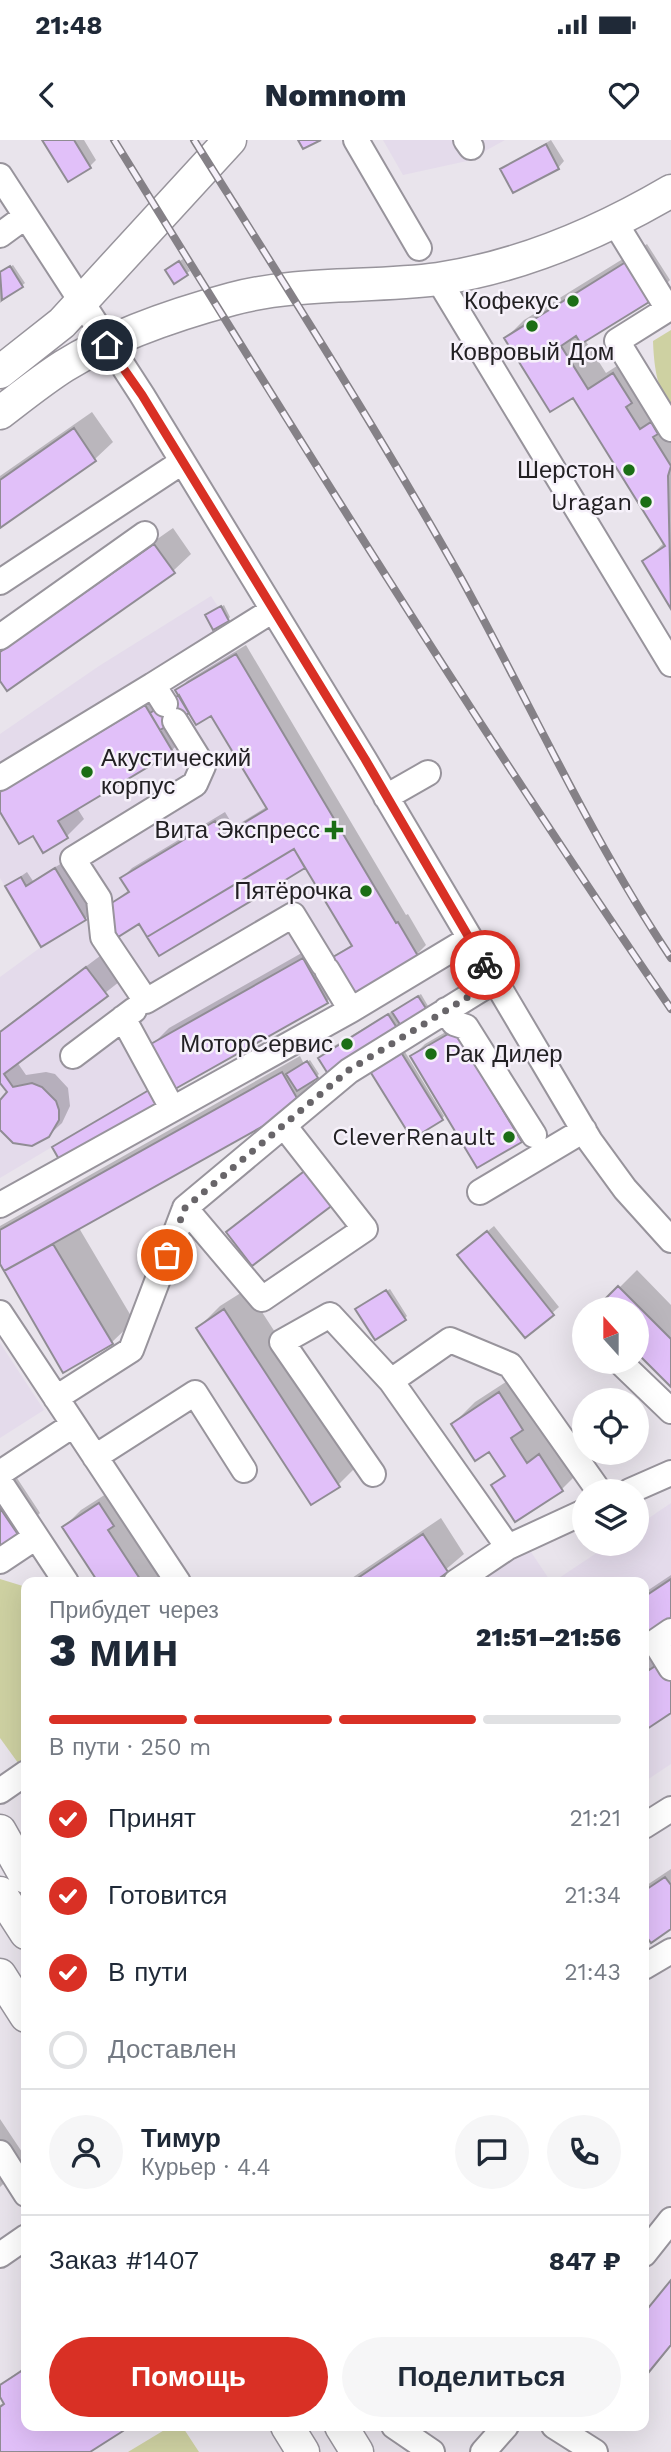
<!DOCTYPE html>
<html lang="ru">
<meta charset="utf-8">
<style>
:root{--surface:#fff;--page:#f6f6f7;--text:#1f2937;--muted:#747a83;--line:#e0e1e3;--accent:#d93025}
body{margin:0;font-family:"Work Sans",sans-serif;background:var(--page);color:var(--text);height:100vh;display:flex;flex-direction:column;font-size:26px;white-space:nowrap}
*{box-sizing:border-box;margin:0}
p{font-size:23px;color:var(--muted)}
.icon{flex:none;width:38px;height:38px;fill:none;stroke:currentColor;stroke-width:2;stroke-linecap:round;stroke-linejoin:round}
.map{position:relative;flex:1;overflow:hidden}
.sheet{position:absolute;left:21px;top:1437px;width:628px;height:854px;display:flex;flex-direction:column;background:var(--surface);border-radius:14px;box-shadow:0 7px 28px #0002}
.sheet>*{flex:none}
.needle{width:46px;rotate:339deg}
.tools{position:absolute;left:572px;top:1157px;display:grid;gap:14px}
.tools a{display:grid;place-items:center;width:77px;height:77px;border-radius:50%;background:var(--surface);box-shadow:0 7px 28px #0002;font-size:35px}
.pin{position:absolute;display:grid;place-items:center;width:60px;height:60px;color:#fff;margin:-30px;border:4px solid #fff;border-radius:50%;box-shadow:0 2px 7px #0007}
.courier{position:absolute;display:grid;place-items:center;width:70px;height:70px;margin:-35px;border:5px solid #d93025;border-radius:50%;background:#fff;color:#222;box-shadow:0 2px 9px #0007}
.summary em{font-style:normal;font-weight:800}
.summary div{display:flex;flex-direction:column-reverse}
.summary{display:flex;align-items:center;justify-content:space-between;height:119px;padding:0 28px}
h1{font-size:46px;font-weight:800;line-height:52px}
.bar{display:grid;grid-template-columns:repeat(4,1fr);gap:10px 7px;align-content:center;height:84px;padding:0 28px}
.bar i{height:9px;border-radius:5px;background:var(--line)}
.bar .selected{background:var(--accent)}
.bar p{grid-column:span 4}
.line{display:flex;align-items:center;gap:18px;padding:0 28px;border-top:2px solid var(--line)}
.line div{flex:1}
.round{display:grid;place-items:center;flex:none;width:74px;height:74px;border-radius:37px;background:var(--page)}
ol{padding:0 28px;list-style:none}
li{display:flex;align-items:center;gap:21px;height:77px}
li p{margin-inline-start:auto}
li .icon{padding:7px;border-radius:50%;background:var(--accent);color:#fff;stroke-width:4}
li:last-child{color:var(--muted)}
li i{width:38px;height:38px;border:4px solid var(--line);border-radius:50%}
.primary-button{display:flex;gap:14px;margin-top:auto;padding:14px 28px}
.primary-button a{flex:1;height:80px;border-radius:42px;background:var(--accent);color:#fff;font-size:28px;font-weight:800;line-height:80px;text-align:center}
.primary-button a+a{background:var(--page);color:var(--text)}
.status{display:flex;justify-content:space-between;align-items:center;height:49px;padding:0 35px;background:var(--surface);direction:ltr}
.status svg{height:19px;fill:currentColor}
header{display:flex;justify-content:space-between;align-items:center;height:91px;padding:0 28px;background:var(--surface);font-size:32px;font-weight:800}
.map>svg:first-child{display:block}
.built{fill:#e4dbeb}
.green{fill:#ced1a2}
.shadow{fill:#0003}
.building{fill:#e1c0f9;stroke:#908c94;stroke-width:2}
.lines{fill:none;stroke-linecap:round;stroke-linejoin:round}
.minor-casing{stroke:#98949c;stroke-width:28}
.major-casing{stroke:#98949c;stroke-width:35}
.minor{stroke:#fff;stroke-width:24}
.major{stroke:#fff;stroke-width:32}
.rail-casing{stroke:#858187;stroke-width:8}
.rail{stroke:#f6f1fa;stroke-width:5;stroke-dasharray:16;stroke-linecap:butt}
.done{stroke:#686569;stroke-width:7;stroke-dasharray:0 12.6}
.route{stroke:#d93025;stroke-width:9}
.poi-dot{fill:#1b6e15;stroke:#f6f1fa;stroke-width:2.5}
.labels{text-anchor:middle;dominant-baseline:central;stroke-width:5;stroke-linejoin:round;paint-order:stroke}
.poi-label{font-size:24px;fill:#222023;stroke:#f6f1fa;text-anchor:end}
</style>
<div class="status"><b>21:48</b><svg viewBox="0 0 49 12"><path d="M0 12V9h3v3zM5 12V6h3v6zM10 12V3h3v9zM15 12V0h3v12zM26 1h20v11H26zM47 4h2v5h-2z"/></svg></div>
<header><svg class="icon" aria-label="back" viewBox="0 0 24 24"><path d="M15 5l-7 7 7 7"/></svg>Nomnom<svg class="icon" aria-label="heart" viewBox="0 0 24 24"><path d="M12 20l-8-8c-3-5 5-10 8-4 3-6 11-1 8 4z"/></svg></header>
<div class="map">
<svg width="671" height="2312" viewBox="0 0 671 2312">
<rect width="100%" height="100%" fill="#e9e4ec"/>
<path class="built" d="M383 0H505L467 21 403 35Z
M211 456 219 468 220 486 256 550 418 816 355 853 351 848 175 949 52 1007 0 1038V837L41 807 0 738V594L99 526Z
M0 1203 44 1270 0 1298Z
M671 1363V1624L644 1642V1442H553L610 1404H637V1386Z
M529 1409 551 1442H479Z"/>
<path class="green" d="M671 190V268C656 248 654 224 653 201Z
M0 1439 26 1447V1624L21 1627 0 1598Z
M171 2286H182L199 2312H128Z"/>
<path class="shadow" d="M44 0H84L96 20 90 26Z
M551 0 564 21 558 28 502 29Z
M647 104 670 140 652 158 585 200 606 233 631 217 671 281V465L644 422 665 402 574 256 506 198 524 180Z
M183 119 190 131 174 141 170 127Z
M13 125 25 143 0 163V133Z
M92 272 113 302 95 319 0 386V336Z
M173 388 191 414 173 431 0 538V511L6 505Z
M224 465 230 477 228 480 210 473Z
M246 505 406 775 408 774 426 805 417 814 355 851 344 844 327 861 152 905 169 888 321 802 330 818 353 804 306 726 160 814 140 781 104 769 129 750 122 738 132 728 225 672 234 687 268 666 212 573 189 570 180 576 190 593 172 610 77 668 84 679 67 696 34 694 0 669V650L10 640 163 548 170 560 180 554 178 551 187 541Z
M62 723 91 773 85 779 7 746 27 732 33 741Z
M100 816 119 842 17 922 26 935 46 932 55 934 68 948 70 966 62 983 48 996 0 983V967L9 952 0 940V891Z
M421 854 428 866 398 890 320 918 329 909Z
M468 879 533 988 521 1001 413 916 425 904Z
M402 907 444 976 442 979 373 925Z
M300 916 304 924 310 920 319 934 313 939 317 946 300 964 79 1088 134 1181 111 1203 64 1231 0 1120V1086Z
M317 1021 253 1124 228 1092Z
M494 1086 559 1167 526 1196 466 1109Z
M637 1130 671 1165V1244L637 1210V1169H598Z
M247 1149 360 1323 338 1345 198 1188 220 1166Z
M390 1149 407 1176 404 1179 360 1167Z
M521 1232 584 1327 562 1349 516 1380 493 1346 505 1334 489 1310 453 1284 475 1262Z
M13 1332 40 1373 18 1395 0 1407V1340Z
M117 1347 171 1442H100L64 1387 81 1370Z
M441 1378 464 1414 431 1442H346Z
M671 1435V1476L651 1489 671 1571 644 1589V1453Z
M671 1729V1787L644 1795V1747Z
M0 1979 26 2018V2023L0 2047Z
M671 2143V2206L644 2240V2176Z
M26 2226V2286H126L87 2312H0V2265L5 2262 0 2254V2245Z"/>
<path class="building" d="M42 0H74L91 28 68 42Z
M298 0H321L303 9Z
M546 4 559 29 513 53 500 29Z
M629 120 654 159 581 204 576 196 561 206 588 249 613 233 632 263 626 267 640 289 651 282 658 294 653 297 671 326 668 336 671 469 642 421 665 406 573 258 550 272 504 198Z
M179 121 188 135 174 144 165 130Z
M10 126 23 147 2 160 0 132Z
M74 288 96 321 0 388V340Z
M154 404 175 433 7 551 0 541V512Z
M221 466 229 481 213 490 205 475Z
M236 514 396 783 398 782 418 816 355 853 333 817 352 806 294 709 147 797 139 784 118 797 102 769 129 752 120 738 215 681 224 695 267 669 211 576 196 585 175 550Z
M179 555 189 573 160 590 150 573Z
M145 565 173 612 58 681 68 698 43 713 33 696 19 704 0 672V652Z
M294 709 305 728 256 758 244 739Z
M55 728 86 780 41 807 5 746 21 737 26 746Z
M244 739 256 758 159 816 147 797Z
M303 818 328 863 175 949 149 905Z
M86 827 108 856 4 934 13 947 32 943 42 947 56 961 59 970V980L49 997 32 1006 13 1003 0 990V960L7 952 0 943V892Z
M418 856 427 870 401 886 392 872Z
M388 874 399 891 328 934 318 918Z
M455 890 522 1002 477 1028 410 916Z
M399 909 443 980 412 999 368 928Z
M307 921 318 938 297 951 286 934Z
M282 932 301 965 4 1131 0 1124V1090Z
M149 950 157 964 60 1021 52 1007Z
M307 1029 334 1064 252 1126 226 1092Z
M487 1091 554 1175 525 1198 457 1115Z
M53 1104 113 1204 63 1233 4 1131Z
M618 1146 671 1199V1247L637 1213V1169H595Z
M386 1150 406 1180 375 1200 355 1169Z
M224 1169 340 1347 311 1365 196 1188Z
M499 1252 523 1290 511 1298 514 1303 527 1323 539 1314 563 1351 515 1382 491 1345 505 1336 489 1312 475 1321 451 1284Z
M99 1363 114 1386 108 1390 142 1442H98L62 1387Z
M0 1368 19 1396 0 1409Z
M423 1394 448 1432 434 1442H352Z
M671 1439V1478L644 1496V1457Z
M644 1521 649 1530 660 1523 671 1539V1573L644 1591Z
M665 1737 671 1745V1789L651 1803 646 1796 644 1797V1751Z
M671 2140V2205L644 2238V2173Z
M26 2228V2286H120L123 2291 90 2312H0V2267L4 2264 0 2257V2245Z"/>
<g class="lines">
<g class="minor-casing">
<path id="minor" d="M356 0 419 108
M466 0 471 7
M0 36 142 255 364 619 590 1001 625 1049 671 1100
M614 81 668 169 617 201 671 289
M0 95 26 76
M438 139 671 524
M0 442 182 322
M0 497 145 394
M165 564 153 545 273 470
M175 581 203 626 195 644 73 719 99 759 103 797 146 861 293 775 323 824
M0 638 153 545
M386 657 428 633
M327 830 351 870
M446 870 454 883 466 887 534 995
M123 878 172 968
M73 916 134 870
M480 1052 584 990
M0 1065 351 870 469 799
M185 1068 262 1159 365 1089 285 987
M0 1173 178 1442
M620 1222 671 1271
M56 1258 131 1210 185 1068 349 931 494 841
M95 1317 195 1253 244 1330
M0 1333 73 1285
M373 1334 282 1202 330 1175 391 1241
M0 1342 66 1442
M630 1351 671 1333
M508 1407 391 1241 450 1200 510 1225 599 1351
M0 1421 36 1397
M456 1442 508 1407 584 1372
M671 1491 655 1502 671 1528
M0 1651 26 1633
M644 1686 671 1669
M644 1827 671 1811
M0 2013 26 2054
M644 2114 671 2080
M0 2115 26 2097
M394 2286 432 2312
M554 2286 595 2312
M483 2312 506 2286"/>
</g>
<g class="major-casing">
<path id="major" d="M0 232 62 183 230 0
M0 273C21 257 42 240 64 226 114 195 176 174 232 159 299 141 371 148 438 139 519 127 601 92 671 51
M0 1691 26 1737
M0 1753 26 1793
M0 1835 26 1876
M287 2286 303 2312
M341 2286 357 2312"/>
</g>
<use href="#minor" class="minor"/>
<use href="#major" class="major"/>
<g class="rail-casing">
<path id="rail" d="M114 0C295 293 476 585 671 869
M194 0C285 145 377 289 461 438 531 565 590 697 671 818"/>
</g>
<use href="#rail" class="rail"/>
</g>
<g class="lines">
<path class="done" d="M167 1115 185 1068 349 930 494 841 485 825"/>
<path class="route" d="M107 205 142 255 365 619 485 825"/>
</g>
<g class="poi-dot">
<circle cx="573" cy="161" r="7"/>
<circle cx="532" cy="186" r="7"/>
<circle cx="629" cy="330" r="7"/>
<circle cx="646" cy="362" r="7"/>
<circle cx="87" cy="632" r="7"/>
<path d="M330.5 679.5h7v7h7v7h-7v7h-7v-7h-7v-7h7z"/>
<circle cx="366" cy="751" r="7"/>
<circle cx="347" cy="904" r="7"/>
<circle cx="431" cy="914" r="7"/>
<circle cx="509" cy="997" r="7"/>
</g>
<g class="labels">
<g class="poi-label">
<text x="559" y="161">Кофекус</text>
<text x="532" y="212" text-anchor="middle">Ковровый Дом</text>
<text x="615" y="330">Шерстон</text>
<text x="632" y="362">Uragan</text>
<text x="101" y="618" text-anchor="start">Акустический<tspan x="101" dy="28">корпус</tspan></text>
<text x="320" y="690">Вита Экспресс</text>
<text x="352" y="751">Пятёрочка</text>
<text x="333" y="904">МоторСервис</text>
<text x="445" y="914" text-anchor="start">Рак Дилер</text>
<text x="495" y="997">CleverRenault</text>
</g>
</g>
</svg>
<div class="tools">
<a><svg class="needle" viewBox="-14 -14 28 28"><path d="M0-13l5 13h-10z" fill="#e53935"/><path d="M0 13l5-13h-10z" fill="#747a83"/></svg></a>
<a><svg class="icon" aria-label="locate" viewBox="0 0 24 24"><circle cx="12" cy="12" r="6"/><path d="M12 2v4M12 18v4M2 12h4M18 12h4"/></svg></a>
<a><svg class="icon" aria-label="layers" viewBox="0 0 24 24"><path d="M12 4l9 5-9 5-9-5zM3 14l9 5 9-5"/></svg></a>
</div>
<div class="pin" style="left:167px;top:1115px;background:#ea580c"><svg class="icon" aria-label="bag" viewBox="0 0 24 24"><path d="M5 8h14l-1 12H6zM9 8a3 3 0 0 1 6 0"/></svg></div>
<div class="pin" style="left:107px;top:205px;background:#1f2937"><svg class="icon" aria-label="home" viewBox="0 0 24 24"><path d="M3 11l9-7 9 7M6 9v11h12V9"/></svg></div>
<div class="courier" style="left:485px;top:825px"><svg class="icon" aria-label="bike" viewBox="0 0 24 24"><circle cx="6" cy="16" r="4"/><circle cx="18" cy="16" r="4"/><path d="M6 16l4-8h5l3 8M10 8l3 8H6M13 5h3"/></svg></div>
<section class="sheet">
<div class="summary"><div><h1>3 мин</h1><p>Прибудет через</p></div><em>21:51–21:56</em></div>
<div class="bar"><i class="selected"></i><i class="selected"></i><i class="selected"></i><i></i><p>В пути · 250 m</p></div>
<ol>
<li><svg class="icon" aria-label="check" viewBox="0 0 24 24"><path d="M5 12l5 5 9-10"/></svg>Принят<p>21:21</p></li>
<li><svg class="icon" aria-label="check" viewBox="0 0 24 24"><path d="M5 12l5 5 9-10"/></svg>Готовится<p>21:34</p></li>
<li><svg class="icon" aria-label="check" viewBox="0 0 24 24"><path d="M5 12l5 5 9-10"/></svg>В пути<p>21:43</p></li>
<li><i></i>Доставлен</li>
</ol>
<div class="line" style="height:126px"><a class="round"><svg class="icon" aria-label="person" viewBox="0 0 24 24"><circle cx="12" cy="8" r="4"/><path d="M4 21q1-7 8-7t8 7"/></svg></a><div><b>Тимур</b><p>Курьер · 4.4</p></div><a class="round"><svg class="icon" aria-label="chat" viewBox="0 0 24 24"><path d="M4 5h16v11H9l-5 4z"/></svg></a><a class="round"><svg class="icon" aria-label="phone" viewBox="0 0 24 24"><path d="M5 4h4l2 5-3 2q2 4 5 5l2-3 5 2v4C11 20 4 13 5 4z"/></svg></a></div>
<div class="line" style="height:91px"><div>Заказ #1407</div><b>847 ₽</b></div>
<div class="primary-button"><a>Помощь</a><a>Поделиться</a></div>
</section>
</div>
